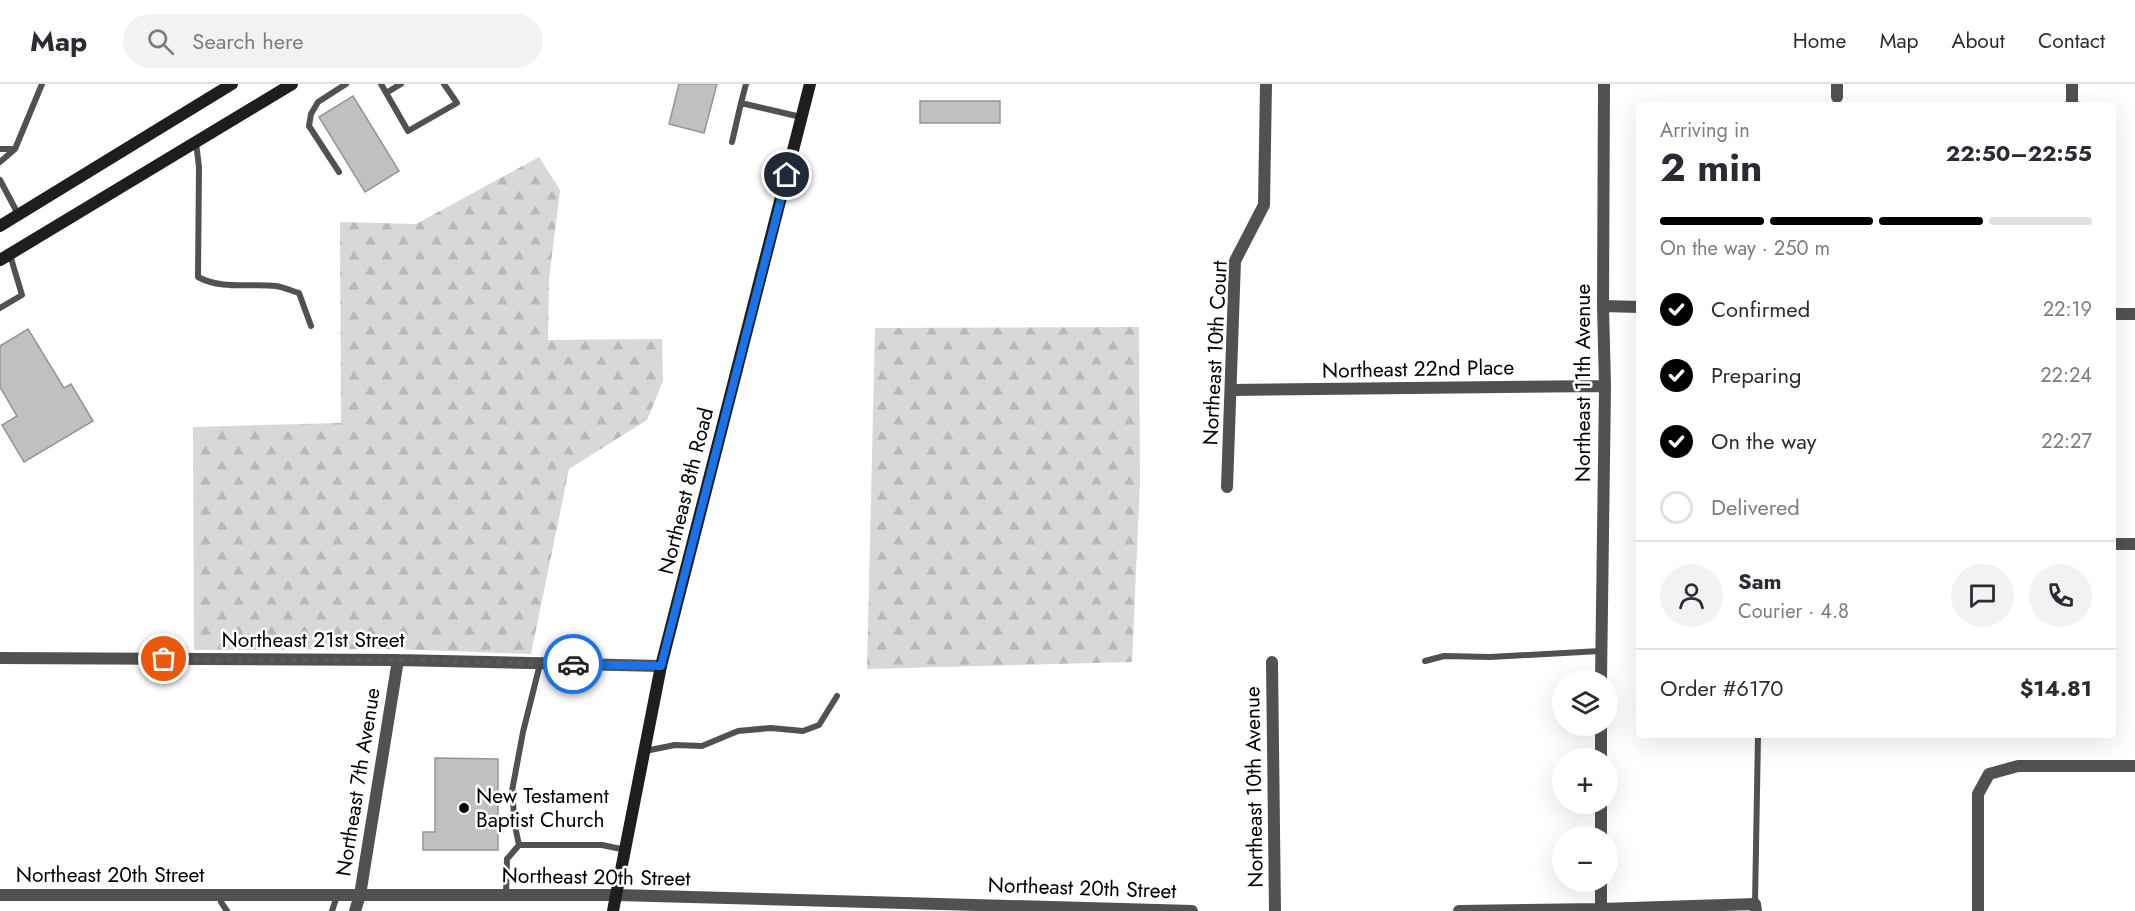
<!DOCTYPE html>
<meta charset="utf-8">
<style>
:root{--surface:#fff;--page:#f2f2f3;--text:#2b2b33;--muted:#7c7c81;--line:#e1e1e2;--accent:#000}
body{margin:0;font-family:Jost,sans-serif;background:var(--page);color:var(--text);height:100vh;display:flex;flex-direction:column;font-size:22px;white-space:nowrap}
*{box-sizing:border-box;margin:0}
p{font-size:20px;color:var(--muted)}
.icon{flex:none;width:33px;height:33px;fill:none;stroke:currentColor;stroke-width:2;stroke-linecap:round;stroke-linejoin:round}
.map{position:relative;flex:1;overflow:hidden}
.sheet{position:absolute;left:1636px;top:18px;width:480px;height:636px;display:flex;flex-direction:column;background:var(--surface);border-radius:6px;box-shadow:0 6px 24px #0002}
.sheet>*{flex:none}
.controls{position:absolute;left:1552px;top:586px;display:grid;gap:12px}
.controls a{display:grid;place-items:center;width:66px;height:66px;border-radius:50%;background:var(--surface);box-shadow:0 6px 24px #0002;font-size:30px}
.pin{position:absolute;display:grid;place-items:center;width:51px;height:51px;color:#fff;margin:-26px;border:3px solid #fff;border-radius:50%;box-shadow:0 2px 6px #0007}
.courier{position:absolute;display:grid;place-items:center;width:60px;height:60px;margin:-30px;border:4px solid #1a73e8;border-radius:50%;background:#fff;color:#222;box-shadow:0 2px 8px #0007}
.overview em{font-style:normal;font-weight:700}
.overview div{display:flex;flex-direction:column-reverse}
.overview{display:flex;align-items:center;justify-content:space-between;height:102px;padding:0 24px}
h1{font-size:39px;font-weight:700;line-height:45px}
.bar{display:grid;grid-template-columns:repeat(4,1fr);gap:9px 6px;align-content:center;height:72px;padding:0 24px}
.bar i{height:8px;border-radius:4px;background:var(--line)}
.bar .active{background:var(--accent)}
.bar p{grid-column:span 4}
.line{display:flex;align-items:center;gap:15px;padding:0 24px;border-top:2px solid var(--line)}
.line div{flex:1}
.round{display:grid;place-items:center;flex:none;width:63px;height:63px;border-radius:32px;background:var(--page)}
ol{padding:0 24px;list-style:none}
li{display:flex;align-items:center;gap:18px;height:66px}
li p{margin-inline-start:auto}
li .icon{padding:6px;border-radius:50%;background:var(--accent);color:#fff;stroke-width:4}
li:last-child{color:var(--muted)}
li i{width:33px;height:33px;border:3px solid var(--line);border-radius:50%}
header{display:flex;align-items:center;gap:36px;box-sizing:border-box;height:84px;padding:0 30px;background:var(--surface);border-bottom:2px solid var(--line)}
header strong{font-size:28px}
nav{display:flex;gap:33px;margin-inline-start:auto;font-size:21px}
.search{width:420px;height:54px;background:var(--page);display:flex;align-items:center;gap:15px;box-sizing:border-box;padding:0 21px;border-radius:33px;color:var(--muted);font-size:22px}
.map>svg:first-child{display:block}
.forest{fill:url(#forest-firs)}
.building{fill:#c0c0c0;stroke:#959595;stroke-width:1.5}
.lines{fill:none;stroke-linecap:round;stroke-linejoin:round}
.service{stroke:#515151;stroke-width:6}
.minor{stroke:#515151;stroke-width:12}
.secondary{stroke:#1e1e1e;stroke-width:12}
.done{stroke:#595959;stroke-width:6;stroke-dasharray:0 10.8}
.route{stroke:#1a73e8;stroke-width:8}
.poi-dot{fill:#000;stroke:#fff;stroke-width:2}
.labels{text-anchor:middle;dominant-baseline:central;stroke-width:5;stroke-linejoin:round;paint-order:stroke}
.street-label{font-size:21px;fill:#000;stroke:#fff}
.poi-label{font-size:21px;fill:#000;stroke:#fff;text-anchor:start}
</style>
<header>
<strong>Map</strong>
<div class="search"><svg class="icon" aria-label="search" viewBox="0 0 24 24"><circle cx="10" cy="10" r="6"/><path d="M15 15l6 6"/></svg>Search here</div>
<nav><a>Home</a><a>Map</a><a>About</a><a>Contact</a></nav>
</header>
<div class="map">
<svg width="2135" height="827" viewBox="0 0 2135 827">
<defs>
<pattern id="forest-firs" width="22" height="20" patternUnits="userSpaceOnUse" patternTransform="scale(1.5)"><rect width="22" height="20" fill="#d8d8d8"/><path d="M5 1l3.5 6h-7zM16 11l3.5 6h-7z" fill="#b8b8b8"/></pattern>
</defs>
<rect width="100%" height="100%" fill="#fff"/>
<path class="forest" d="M539 73 560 106 549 195 548 256 662 255 663 297 647 336 569 385 531 570 392 565 194 566 193 343 341 339 340 138 416 140Z
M1139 243 1140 398 1132 578 867 585 875 244Z"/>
<path class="building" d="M679 0H717L704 49 669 40Z
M353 12 399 87 365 108 319 33Z
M920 17H1000V39H920Z
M28 245 64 304 71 300 93 337 24 378 2 341 17 332 0 303V262Z
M435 674 498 675V766H423V748H435Z"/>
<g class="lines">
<path class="service" d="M381 0 408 47 457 19 444 0
M746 0 741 19 801 33
M386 9 401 0
M732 58 741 19
M196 59 199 83 198 193C222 206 250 199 276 202 283 203 292 207 299 209L311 242
M0 65H14
M0 78 15 65 42 0
M339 88 309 42 311 30 318 18 346 0
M0 96 18 130
M0 224 22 211 10 171
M1425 577 1444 572 1490 573 1600 567
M645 667 675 661 702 662 738 647 771 644 803 647 819 641 837 612
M519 761 515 742 512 707 523 648 540 580
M220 811 221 818 227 827
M506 811 507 775 519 761H602L626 766
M1755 820 1758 651
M332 827 337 812"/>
<path class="minor" d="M1837 13V0
M2072 21V0
M1603 222 1640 223
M2114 230H2135
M1232 306 1605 302
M1227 403 1235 177 1264 121 1266 0
M2114 460H2135
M0 574 398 576 661 582
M1272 578 1275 827
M1601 597 1605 302 1603 222 1604 0
M1601 642V675
M1601 720V753
M1601 798V825
M0 811H617L1192 827
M355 827 360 811 398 576
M1459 827 1601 825 1755 820 1756 827
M1978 827V710L1989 690 2018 682H2135"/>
<path class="secondary" d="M0 142 232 0
M0 176 292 0
M613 827 661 582 810 0"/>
</g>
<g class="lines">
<path class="done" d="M164 575 398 576 573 580"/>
<path class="route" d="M573 580 661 582 787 91"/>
</g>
<circle class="poi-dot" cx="464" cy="724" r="6"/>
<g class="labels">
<g class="street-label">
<text transform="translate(1215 269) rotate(-87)">Northeast 10th Court</text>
<text transform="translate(1418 285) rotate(-1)">Northeast 22nd Place</text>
<text transform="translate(1583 299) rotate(-90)">Northeast 11th Avenue</text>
<text transform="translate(686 407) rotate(-76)">Northeast 8th Road</text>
<text x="313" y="556">Northeast 21st Street</text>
<text transform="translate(358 698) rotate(-81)">Northeast 7th Avenue</text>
<text transform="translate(1254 703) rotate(-91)">Northeast 10th Avenue</text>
<text x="110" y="791">Northeast 20th Street</text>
<text transform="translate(596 793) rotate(1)">Northeast 20th Street</text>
<text transform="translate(1082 804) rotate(2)">Northeast 20th Street</text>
</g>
<g class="poi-label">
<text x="476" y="712">New Testament<tspan x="476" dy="24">Baptist Church</tspan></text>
</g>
</g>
</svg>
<div class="controls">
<a><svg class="icon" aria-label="layers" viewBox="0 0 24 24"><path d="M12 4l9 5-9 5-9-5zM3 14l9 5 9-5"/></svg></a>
<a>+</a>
<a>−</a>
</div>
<div class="pin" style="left:164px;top:575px;background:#ea580c"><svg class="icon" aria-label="bag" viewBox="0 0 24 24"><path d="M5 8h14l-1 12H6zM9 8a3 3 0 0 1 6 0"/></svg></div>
<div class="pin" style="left:787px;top:91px;background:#1f2937"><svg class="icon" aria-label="home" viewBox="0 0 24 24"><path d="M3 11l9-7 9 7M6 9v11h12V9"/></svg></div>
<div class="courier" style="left:573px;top:580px"><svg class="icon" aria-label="car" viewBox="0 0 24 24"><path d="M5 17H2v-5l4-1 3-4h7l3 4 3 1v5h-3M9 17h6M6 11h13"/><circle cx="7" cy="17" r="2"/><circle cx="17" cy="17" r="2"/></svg></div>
<section class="sheet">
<div class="overview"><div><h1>2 min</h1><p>Arriving in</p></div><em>22:50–22:55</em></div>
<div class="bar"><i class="active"></i><i class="active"></i><i class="active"></i><i></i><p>On the way · 250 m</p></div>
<ol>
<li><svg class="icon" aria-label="check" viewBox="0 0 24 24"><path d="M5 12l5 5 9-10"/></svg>Confirmed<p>22:19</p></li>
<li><svg class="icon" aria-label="check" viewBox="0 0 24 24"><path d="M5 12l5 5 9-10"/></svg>Preparing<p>22:24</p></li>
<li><svg class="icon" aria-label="check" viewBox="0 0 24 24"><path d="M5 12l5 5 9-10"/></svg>On the way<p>22:27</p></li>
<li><i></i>Delivered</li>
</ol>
<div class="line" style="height:108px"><a class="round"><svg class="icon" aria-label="person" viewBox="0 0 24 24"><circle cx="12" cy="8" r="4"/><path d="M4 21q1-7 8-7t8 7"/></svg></a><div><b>Sam</b><p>Courier · 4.8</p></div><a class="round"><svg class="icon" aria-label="chat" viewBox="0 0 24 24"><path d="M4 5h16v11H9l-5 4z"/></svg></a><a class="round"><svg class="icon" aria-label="phone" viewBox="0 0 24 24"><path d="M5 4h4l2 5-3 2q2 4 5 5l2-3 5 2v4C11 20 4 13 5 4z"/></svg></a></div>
<div class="line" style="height:78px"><div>Order #6170</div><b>$14.81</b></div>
</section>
</div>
